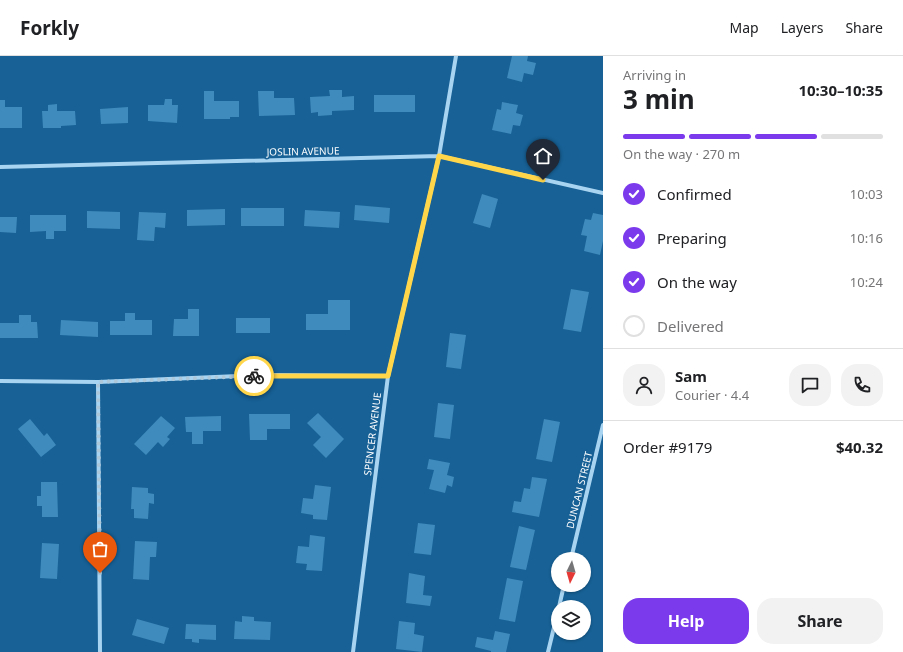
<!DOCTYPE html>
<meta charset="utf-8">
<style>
:root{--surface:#fff;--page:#f2f2f2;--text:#202124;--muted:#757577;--line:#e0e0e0;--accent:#7c3aed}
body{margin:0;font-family:"Noto Sans",sans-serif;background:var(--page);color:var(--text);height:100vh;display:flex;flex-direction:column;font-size:15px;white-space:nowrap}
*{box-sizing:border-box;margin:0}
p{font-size:13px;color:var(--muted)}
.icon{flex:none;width:22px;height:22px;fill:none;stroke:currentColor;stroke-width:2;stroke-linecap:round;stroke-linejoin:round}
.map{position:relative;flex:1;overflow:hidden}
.side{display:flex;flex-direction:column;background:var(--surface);width:300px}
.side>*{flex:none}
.needle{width:26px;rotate:185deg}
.tools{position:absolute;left:551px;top:496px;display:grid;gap:8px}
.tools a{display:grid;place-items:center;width:40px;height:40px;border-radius:50%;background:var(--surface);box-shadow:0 1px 3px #0004;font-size:20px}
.pin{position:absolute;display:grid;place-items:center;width:34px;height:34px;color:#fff;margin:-41px -17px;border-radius:50% 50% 50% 0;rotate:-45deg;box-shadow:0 0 4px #0007}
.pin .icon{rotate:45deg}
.courier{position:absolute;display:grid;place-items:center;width:40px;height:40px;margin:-20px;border:3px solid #ffd54a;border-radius:50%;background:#fff;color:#222;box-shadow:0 1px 5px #0007}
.summary em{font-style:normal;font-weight:700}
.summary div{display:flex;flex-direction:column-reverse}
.summary{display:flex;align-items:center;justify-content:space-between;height:68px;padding:0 20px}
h1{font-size:26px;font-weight:700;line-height:30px}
.bar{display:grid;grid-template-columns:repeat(4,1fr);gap:6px 4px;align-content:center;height:48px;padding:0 20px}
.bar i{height:5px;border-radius:3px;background:var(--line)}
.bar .current{background:var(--accent)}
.bar p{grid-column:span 4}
.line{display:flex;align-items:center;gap:10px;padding:0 20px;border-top:1px solid var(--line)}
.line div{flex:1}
.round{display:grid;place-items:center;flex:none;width:42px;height:42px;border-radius:16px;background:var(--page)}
ol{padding:0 20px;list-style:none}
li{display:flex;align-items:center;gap:12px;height:44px}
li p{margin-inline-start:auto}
li .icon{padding:4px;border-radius:50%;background:var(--accent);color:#fff;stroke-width:4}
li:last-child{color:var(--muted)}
li i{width:22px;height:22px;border:2px solid var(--line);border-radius:50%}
.cta{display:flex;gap:8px;margin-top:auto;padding:8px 20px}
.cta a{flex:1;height:46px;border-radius:16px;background:var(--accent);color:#fff;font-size:16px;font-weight:700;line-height:46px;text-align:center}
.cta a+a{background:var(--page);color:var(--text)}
header{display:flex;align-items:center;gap:24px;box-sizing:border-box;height:56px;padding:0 20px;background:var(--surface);border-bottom:1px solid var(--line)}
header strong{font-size:19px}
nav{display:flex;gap:22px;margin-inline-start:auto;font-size:14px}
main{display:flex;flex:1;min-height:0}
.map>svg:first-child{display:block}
.building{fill:#408bbd}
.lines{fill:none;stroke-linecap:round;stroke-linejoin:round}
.minor{stroke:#a9d4f1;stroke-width:4}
.done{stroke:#aec8da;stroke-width:4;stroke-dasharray:0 7.2}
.route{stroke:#ffd54a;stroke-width:5}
.labels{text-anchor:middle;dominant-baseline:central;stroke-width:3.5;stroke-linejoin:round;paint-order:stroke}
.street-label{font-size:10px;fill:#fff;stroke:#176196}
</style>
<header>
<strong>Forkly</strong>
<nav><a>Map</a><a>Layers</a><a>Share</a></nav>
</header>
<main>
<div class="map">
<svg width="603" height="596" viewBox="0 0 603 596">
<rect width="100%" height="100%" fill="#176196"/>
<path class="building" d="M512 0H528L527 5 536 7 533 19 524 17 522 26 507 22Z
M329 34H342V41L354 40V54L332 55V59L318 60V56L311 57 310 41 330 40Z
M204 35H214V45H239V61H230V63H204Z
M258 35H274V42H294L295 59 259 60Z
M374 39H415V56H374Z
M165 43H172V49H178L177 67 148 65V49H164Z
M0 44H5V51H22V72H0Z
M502 46 518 49 516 57 523 59 520 70 513 69 511 78 492 74 497 53 501 54Z
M57 48V55H75L76 69 61 70V72H43L42 55H48V49Z
M128 51V67L101 68 100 53Z
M482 138 498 143 490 172 473 167Z
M355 149 390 152 389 167 354 164Z
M241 152H284V170H241Z
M225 153V169L187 170V154Z
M305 154 340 156 339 172 304 170Z
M87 155 120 156V173L87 172Z
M139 156 166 157 165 172 155 171 154 185 137 184Z
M593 157 603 159V185L600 199 584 195 587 180 581 179 585 163 591 164Z
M30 159H66V175H54V183H46V175L30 176Z
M0 161H17L16 177 0 176Z
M571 233 589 236 581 276 563 273Z
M328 244H350V274H306V258H328Z
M188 253H199V280H173L174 263H188Z
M125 257H135V264H152V279H110V265H125Z
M19 259H31V266H37L38 282H0V267H19Z
M236 262H270V277H236Z
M61 264 98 266V281L60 279Z
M450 277 466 279 461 313 446 311Z
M438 347 454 349 450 383 434 381Z
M318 357 344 383 326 402 313 389 321 381 307 367Z
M249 358H290V373H267V384H250Z
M161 360 175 372 167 381 170 383 163 391 158 386 146 399 134 388Z
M221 360V375H203V388H192V376H186L185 361Z
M30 363 44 380 47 377 56 389 41 401 18 373Z
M544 363 560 366 552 406 536 403Z
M429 403 450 407 447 419 454 421 452 431 447 429 445 437 429 433 434 414 427 413Z
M532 421 547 423 539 461 512 456 514 445 521 446 524 432 530 433Z
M41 426H57L58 461H42V450H37V440H41Z
M315 429 331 431 327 464 313 463V459L301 457 303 442 313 443Z
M132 431 148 432V437L154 438V448L149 447 148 463 134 462V453H131Z
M418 467 435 469 431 499 414 497Z
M519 470 535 474 526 514 510 511Z
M310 479 325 481 322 515 306 514 307 508 296 507 298 490 309 491Z
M135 485 157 486 156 501H150L149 524 133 523Z
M42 487 59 488 57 523 40 522Z
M409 517 425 520 423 539 432 540 430 550 406 547Z
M507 522 523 525 515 566 499 563Z
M242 560 254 561V565L271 566 270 584 234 583 235 565 242 566Z
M137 563 169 572 164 588 132 579Z
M399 565 415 567 414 578 424 580 422 596 396 593Z
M186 568 216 569V584L199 583V587L192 586V583H185Z
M495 575 510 578 506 596H491V595L475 591 477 581 493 584Z"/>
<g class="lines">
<path class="minor" d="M0 111 439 100 603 137
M0 325 98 326 264 319 388 320
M98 326 100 596
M571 503 603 369
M559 551 564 529
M353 596 388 320 439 100 456 0
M548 596 558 555"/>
</g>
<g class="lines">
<path class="done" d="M100 517 98 326 254 320"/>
<path class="route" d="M254 320H388L439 100 543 124"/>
</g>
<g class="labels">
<g class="street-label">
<text transform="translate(303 95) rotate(-1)">JOSLIN AVENUE</text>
<text transform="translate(372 378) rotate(-83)">SPENCER AVENUE</text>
<text transform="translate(579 434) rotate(-76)">DUNCAN STREET</text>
</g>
</g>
</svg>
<div class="tools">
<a><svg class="needle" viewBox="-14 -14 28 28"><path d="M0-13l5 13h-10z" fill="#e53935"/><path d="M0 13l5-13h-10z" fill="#757577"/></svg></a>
<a><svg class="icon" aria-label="layers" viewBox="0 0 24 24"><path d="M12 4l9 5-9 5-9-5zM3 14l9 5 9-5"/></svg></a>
</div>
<div class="pin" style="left:100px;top:517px;background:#ea580c"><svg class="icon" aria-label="bag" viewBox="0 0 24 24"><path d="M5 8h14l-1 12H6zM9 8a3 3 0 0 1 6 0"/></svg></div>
<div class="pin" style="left:543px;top:124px;background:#1f2937"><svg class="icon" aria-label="home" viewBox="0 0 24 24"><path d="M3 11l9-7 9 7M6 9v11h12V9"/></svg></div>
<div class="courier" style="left:254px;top:320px"><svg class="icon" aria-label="bike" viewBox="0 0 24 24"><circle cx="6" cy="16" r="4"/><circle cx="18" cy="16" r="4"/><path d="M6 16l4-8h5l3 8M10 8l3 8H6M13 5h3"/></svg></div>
</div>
<section class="side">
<div class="summary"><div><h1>3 min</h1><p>Arriving in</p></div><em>10:30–10:35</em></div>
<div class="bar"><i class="current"></i><i class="current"></i><i class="current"></i><i></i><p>On the way · 270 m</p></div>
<ol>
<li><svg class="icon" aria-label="check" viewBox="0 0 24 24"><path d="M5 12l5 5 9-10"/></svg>Confirmed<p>10:03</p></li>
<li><svg class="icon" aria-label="check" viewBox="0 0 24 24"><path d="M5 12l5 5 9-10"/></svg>Preparing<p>10:16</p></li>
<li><svg class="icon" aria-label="check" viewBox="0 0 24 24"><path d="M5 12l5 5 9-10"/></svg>On the way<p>10:24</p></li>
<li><i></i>Delivered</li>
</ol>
<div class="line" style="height:72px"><a class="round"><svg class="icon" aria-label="person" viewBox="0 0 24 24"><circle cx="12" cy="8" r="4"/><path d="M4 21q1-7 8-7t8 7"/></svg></a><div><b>Sam</b><p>Courier · 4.4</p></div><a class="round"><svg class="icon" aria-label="chat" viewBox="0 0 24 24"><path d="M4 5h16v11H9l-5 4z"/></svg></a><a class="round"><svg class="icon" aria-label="phone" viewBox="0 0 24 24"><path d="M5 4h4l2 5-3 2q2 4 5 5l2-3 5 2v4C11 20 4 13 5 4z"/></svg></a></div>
<div class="line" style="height:52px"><div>Order #9179</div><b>$40.32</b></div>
<div class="cta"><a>Help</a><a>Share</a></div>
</section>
</main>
